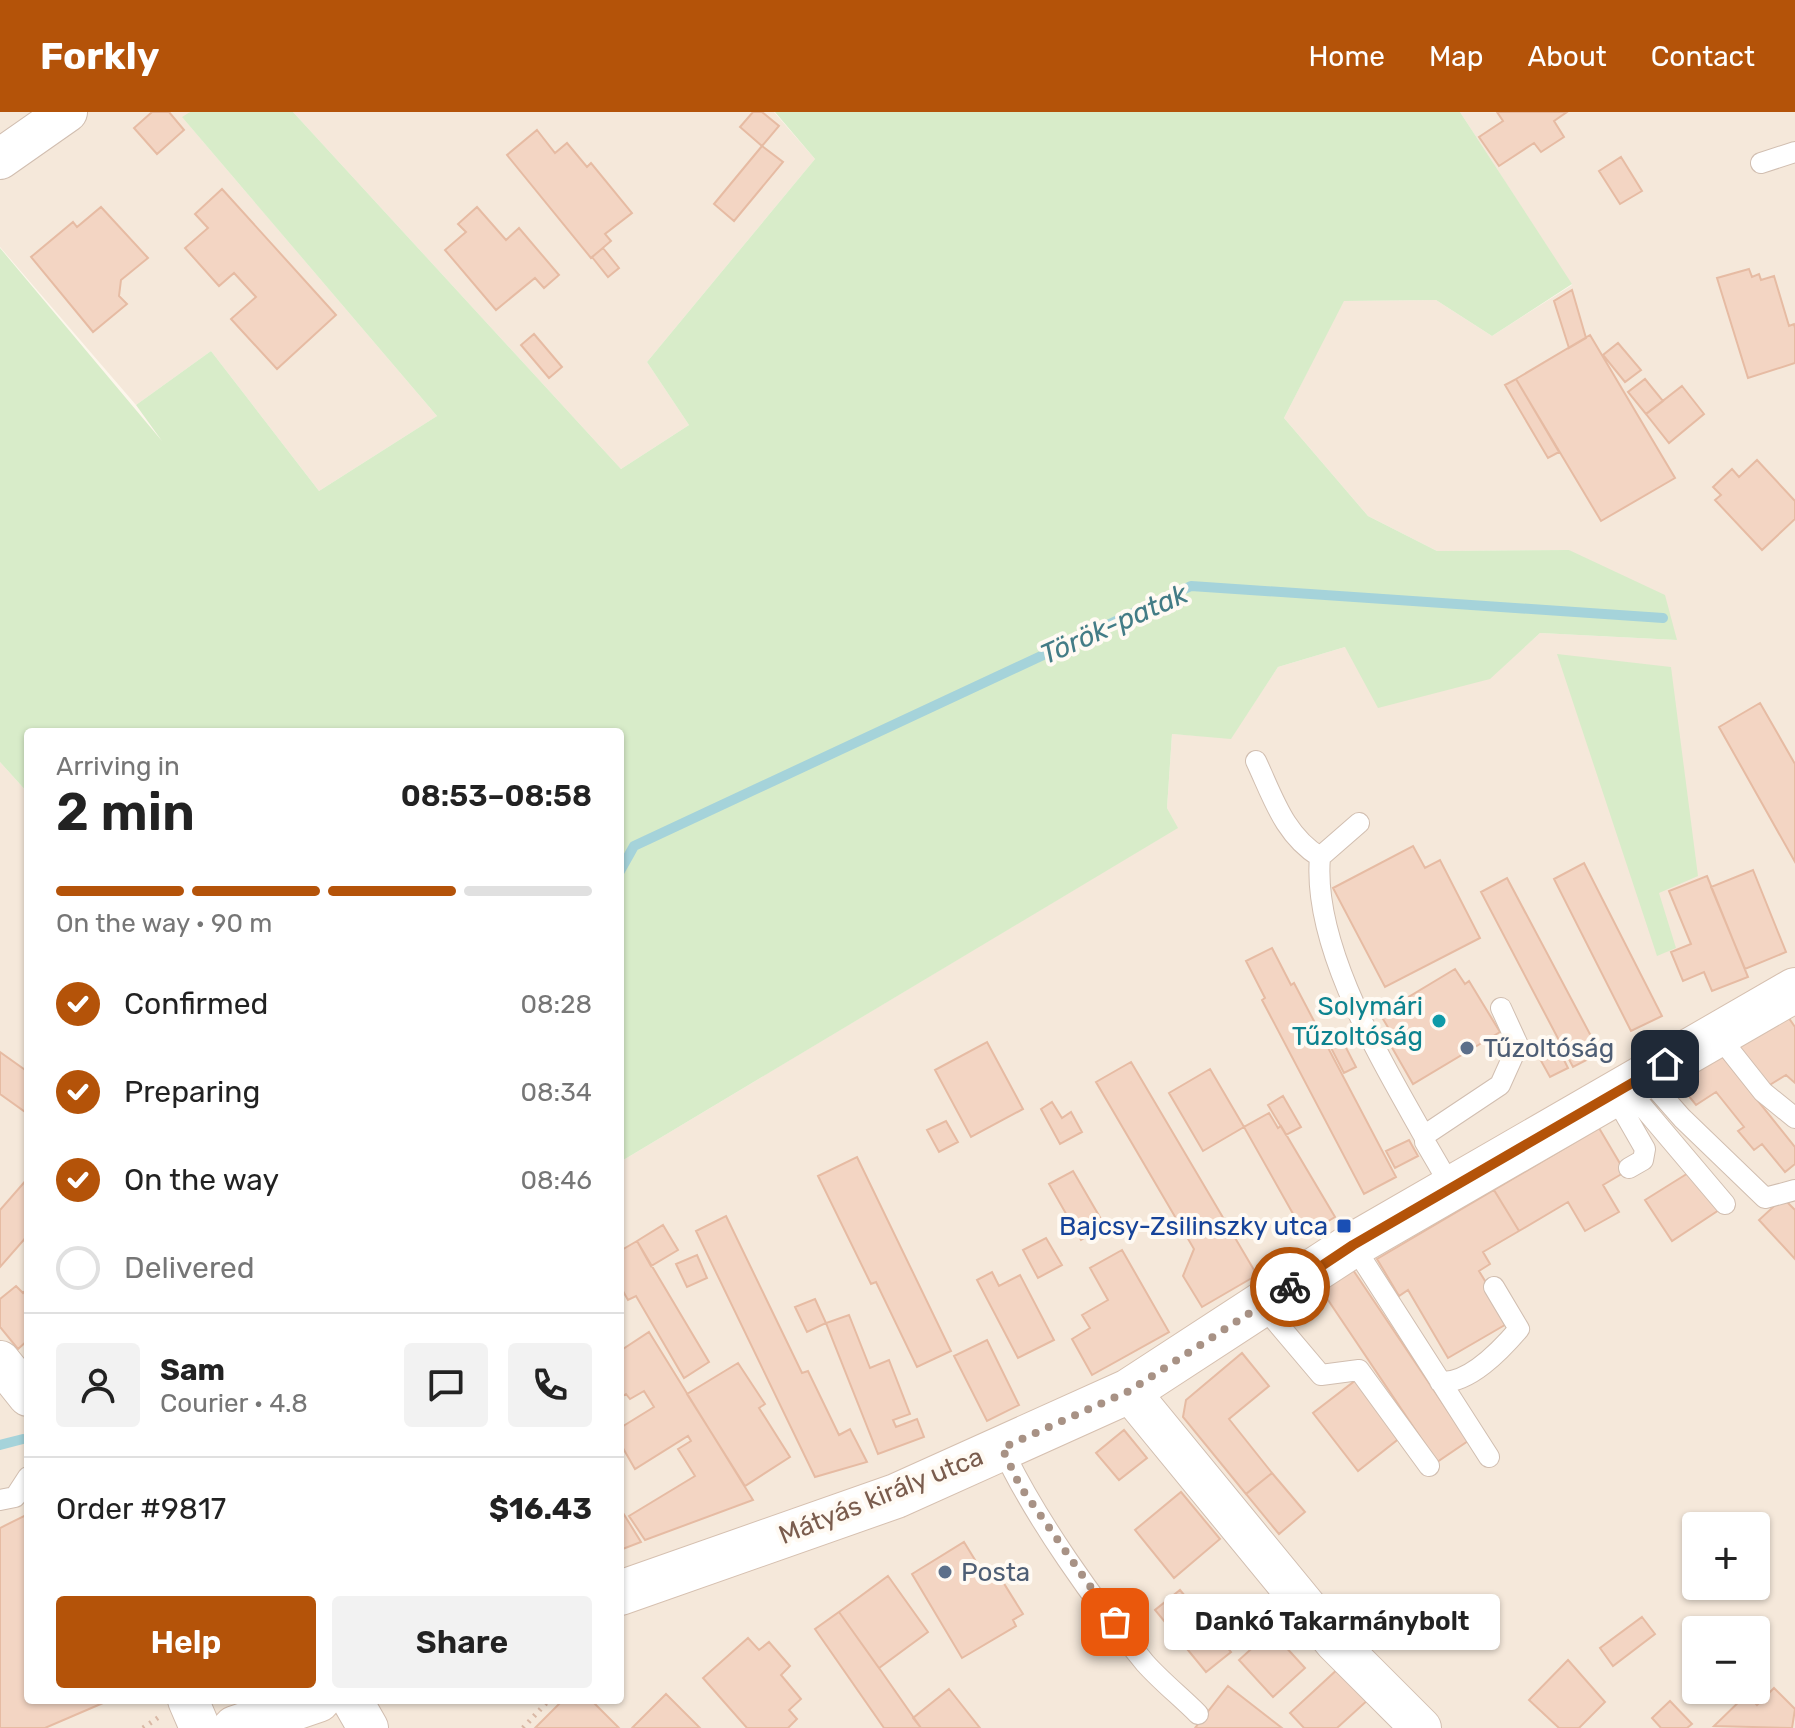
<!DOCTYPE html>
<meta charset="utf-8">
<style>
:root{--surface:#fff;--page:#f2f2f2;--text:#222;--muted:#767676;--line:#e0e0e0;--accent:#b45309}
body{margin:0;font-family:Rubik,sans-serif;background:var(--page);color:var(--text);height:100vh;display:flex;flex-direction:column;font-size:30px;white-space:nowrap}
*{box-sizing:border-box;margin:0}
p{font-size:26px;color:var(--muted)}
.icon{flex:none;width:44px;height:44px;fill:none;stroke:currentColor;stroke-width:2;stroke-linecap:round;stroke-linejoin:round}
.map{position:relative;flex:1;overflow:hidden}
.sheet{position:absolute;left:24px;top:616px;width:600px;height:976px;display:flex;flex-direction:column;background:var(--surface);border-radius:8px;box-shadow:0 2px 6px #0004}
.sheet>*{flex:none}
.buttons{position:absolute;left:1682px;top:1400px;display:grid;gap:16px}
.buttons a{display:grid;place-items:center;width:88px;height:88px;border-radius:8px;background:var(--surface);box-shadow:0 2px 6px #0004;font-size:40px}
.pin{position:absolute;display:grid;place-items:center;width:68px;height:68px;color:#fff;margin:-34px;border-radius:16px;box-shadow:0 4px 12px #0006}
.courier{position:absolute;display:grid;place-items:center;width:80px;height:80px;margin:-40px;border:6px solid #b45309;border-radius:50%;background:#fff;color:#222;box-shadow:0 2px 10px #0007}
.bubble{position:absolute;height:56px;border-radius:8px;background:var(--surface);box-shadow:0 2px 6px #0004;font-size:26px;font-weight:600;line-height:56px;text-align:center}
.head em{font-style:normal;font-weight:600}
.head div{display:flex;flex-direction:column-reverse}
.head{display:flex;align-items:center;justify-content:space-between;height:136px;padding:0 32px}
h1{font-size:52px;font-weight:600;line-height:60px}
.bar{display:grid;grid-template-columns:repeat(4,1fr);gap:12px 8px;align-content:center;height:96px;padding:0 32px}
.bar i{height:10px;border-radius:6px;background:var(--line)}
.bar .selected{background:var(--accent)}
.bar p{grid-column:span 4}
.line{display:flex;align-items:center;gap:20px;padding:0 32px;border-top:2px solid var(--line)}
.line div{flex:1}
.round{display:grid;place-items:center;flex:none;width:84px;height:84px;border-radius:8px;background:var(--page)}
ol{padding:0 32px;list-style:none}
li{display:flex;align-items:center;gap:24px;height:88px}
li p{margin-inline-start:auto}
li .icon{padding:8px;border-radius:50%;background:var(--accent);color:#fff;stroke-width:4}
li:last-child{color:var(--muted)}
li i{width:44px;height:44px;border:4px solid var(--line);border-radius:50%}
.cta{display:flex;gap:16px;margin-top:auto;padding:16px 32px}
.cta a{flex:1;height:92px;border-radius:8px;background:var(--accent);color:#fff;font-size:32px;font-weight:600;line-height:92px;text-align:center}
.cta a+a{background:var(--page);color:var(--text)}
header{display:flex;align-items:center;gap:48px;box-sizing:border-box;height:112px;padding:0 40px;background:var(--accent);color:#fff}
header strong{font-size:38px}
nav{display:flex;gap:44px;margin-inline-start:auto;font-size:28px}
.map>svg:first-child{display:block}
.residential{fill:#f5e8da;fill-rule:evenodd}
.green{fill:#d8ecc9}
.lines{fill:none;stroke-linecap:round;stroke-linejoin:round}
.stream{stroke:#a5d3da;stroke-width:10}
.building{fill:#f3d5c3;stroke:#e6bba3;stroke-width:2}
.lane-casing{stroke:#d1beb0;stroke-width:22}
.street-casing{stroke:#d1beb0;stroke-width:42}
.secondary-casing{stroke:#d6c0b0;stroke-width:46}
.path{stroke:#d9b8a5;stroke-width:5;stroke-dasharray:2 6;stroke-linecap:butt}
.lane{stroke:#fff;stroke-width:20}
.street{stroke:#fff;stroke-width:40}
.secondary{stroke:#fff;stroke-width:44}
.done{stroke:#a89285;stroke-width:8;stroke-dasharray:0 14.4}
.route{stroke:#b45309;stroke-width:10}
.culture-dot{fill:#0f9aa8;stroke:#fffaf3;stroke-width:3}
.service-dot{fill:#5c6f8a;stroke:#fffaf3;stroke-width:3}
.transit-dot{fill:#1a4fb4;stroke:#fffaf3;stroke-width:3}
.labels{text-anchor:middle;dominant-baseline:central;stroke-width:8;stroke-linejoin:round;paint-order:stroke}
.culture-label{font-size:26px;fill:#0d838f;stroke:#fffaf3;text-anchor:end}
.service-label{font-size:26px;fill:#4e5e75;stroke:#fffaf3;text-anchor:start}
.transit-label{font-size:26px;fill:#164399;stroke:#fffaf3;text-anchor:end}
.street-label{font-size:26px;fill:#7a5c4d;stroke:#fffaf3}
.water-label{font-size:28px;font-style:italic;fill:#437c86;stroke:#fffaf3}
</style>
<header>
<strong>Forkly</strong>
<nav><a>Home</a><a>Map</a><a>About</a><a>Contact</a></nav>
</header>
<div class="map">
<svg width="1795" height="1616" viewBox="0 0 1795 1616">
<rect width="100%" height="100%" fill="#fdf6ec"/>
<path class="residential" d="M0 0H190L183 6 437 304 319 379 211 239 136 293 0 135Z
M293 0H774L815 47 647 250 689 313 621 357Z
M1460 0H1795V1616H0V650L28 681V1588H620V1050L1177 716 1167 696 1172 622 1231 626 1278 555 1345 535 1489 567 1540 521 1677 528 1569 438 1437 439 1368 404 1284 306 1343 189 1436 188 1492 224 1572 173ZM1696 1414H1756V1474H1696ZM1696 1518H1756V1578H1696Z"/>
<path class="green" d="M190 0H293L621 357 689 313 647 250 815 47 775 0H1460L1572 172 1492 224 1436 188 1344 189 1284 306 1368 404 1437 439 1569 438 1665 483 1677 528 1540 521 1490 567 1378 596 1345 535 1278 555 1231 627 1172 622 1167 696 1178 716 620 1050V620H28V681L0 650V136L162 329 136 293 211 239 319 379 437 304 182 5Z
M1557 542 1671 555 1698 764 1659 781 1676 836 1657 844Z"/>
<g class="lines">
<path class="stream" d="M620 759 634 734 1191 474 1663 506
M0 1333 23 1327"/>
</g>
<path class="building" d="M152 0H169L184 18 157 42 134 16Z
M753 0H762L779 14 762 34 740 15Z
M1497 0H1567L1554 9 1564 25 1541 40 1534 31 1499 54 1479 25 1503 9Z
M537 18 555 41 567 31 587 55 591 51 632 101 605 122 611 129 591 146 507 43Z
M762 34 783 50 734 109 714 92Z
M1621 45 1642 79 1620 92 1599 59Z
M222 77 336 203 277 257 231 207 256 185 234 161 219 174 185 136 208 116 195 102Z
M101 95 148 146 121 168 119 184 127 192 93 220 31 145 73 110 77 115Z
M477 95 506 128 519 116 559 163 544 176 535 166 496 198 445 138 466 120 458 112Z
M603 136 619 156 608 165 592 145Z
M1749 157 1752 165 1759 162 1761 168 1774 164 1789 214 1794 212 1795 216V251L1748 266 1717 166Z
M1572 178 1586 226 1569 236 1554 189Z
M534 222 562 255 549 266 521 233Z
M1590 223 1675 366 1601 409 1516 267Z
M1618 231 1641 258 1625 270 1603 243Z
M1516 267 1559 340 1548 346 1505 273Z
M1645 267 1663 289 1646 302 1628 280Z
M1682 274 1704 302 1669 331 1646 302Z
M1757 348 1795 389V407L1762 438 1715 388 1721 383 1713 375 1732 357 1739 365Z
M1760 591 1795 652V750L1719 615Z
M1413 734 1425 756 1440 748 1480 826 1385 875 1333 776Z
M1584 751 1662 904 1631 919 1554 767Z
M1753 758 1786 840 1745 857 1711 775Z
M1707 764 1748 865 1712 879 1704 860 1683 869 1671 840 1691 832 1669 779Z
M1507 766 1600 941 1573 955 1481 780Z
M1272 836 1291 873 1294 871 1396 1065 1364 1082 1262 888 1265 886 1246 849Z
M1455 857 1465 872 1469 869 1500 920 1413 972 1383 920 1389 917 1380 902 1389 897 1387 893 1398 886 1400 890Z
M1786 902 1795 915V971L1786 963 1768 974 1737 932Z
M1341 926 1356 955 1344 961 1329 932Z
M987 930 1023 997 971 1025 935 958Z
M1559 938 1568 956 1550 965 1540 947Z
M1718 939 1795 1035V1052L1785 1060 1762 1032 1754 1038 1738 1019 1744 1015 1716 980 1696 993 1675 967Z
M0 940 28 960V1002L0 982Z
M1131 950 1257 1163 1202 1195 1183 1164 1194 1137 1096 970Z
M1210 957 1244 1015 1203 1039 1169 981Z
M1283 984 1301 1015 1286 1023 1268 993Z
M1052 990 1062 1006 1071 1000 1082 1020 1060 1032 1041 997Z
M1269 1001 1278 1016 1281 1014 1335 1105 1305 1123 1244 1015Z
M946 1009 958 1030 939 1040 927 1018Z
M1599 1016 1625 1060 1603 1073 1619 1100 1585 1119 1568 1090 1519 1119 1494 1078Z
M1409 1028 1418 1044 1395 1056 1386 1039Z
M857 1045 951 1239 917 1255 876 1170 871 1172 818 1064Z
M1693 1058 1719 1098 1672 1129 1645 1088Z
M1073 1059 1105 1114 1081 1128 1049 1072Z
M28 1066V1123L0 1155V1098Z
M1494 1078 1519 1119 1483 1140 1490 1152 1479 1159 1510 1210 1448 1246 1408 1178 1399 1184 1377 1147Z
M1783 1086 1795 1098V1147L1759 1108Z
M726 1104 802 1261 808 1259 839 1323 850 1317 867 1350 815 1365 696 1119Z
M663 1113 678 1138 651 1154 637 1129Z
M1046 1126 1062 1153 1038 1166 1023 1138Z
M637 1129 709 1250 684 1266 636 1184 628 1188 620 1174V1139Z
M1122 1138 1169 1220 1092 1263 1072 1227 1090 1216 1082 1203 1108 1188 1090 1156Z
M697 1143 707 1166 687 1175 676 1152Z
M1351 1155 1468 1329 1437 1350 1320 1176Z
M992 1160 999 1174 1020 1163 1054 1228 1018 1246 977 1168Z
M16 1174 23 1181 28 1176V1228L18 1237 0 1215V1187Z
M815 1187 826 1211 807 1220 795 1195Z
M849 1203 870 1256 889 1248 910 1302 893 1308 896 1315 917 1307 924 1325 878 1342 826 1211Z
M649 1220 753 1388 645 1428 629 1404 695 1364 678 1337 691 1329 688 1324 635 1357 620 1331V1316L654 1295 644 1279 630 1287 626 1282 620 1286V1239Z
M987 1228 1019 1293 987 1309 954 1244Z
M1242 1241 1269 1274 1229 1307 1272 1361 1246 1382 1183 1305 1186 1288Z
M738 1251 765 1292 759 1296 790 1345 745 1374 687 1282Z
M1356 1268 1401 1325 1358 1359 1313 1301Z
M1124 1318 1147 1346 1119 1368 1096 1341Z
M1272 1361 1305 1400 1279 1422 1246 1382Z
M1181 1380 1220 1427 1174 1466 1135 1418Z
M620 1396 641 1430 620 1438Z
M28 1402V1588H110L45 1616H0V1416Z
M964 1430 988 1469 998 1462 1023 1502 1013 1508 1016 1514 962 1546 912 1462Z
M888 1464 928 1520 879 1556 839 1500Z
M1180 1478 1231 1540 1206 1560 1155 1498Z
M839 1500 879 1556 921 1616H884L815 1517Z
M1642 1505 1655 1522 1613 1554 1600 1536Z
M1271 1519 1305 1556 1273 1585 1239 1548Z
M748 1526 759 1538 769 1530 790 1554 781 1563 801 1587 789 1598 797 1607 788 1616H747L703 1566Z
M1568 1548 1605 1590 1579 1616H1559L1529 1588Z
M1340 1555 1370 1586 1337 1616H1304L1290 1601Z
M1228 1574 1282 1616H1195Z
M1774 1576 1795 1597 1792 1616 1714 1614 1747 1582 1757 1593Z
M949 1577 980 1616H921L913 1606Z
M666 1582 700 1616H632Z
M563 1588H591L619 1616H535Z
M1670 1589 1692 1612 1687 1616H1661L1652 1606Z"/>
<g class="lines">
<g class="lane-casing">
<path id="lane" d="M1761 51 1795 40
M1256 649C1273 685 1284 723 1320 745
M1359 711 1320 745C1312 835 1382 949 1425 1026
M1717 922 1763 980 1795 1006
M1645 964 1682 1006 1765 1086 1795 1078
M1626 975 1725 1092
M1614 983 1645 1037 1643 1048 1629 1056
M1453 1078 1425 1030V1023L1500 973 1518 933 1501 896
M1353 1133 1489 1345
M1261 1192 1321 1263 1359 1258 1429 1354
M1440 1270C1469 1272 1501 1238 1519 1217L1494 1175
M1002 1336C1034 1405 1096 1492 1145 1551 1161 1569 1181 1585 1198 1602
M0 1388 15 1385 28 1365"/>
</g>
<g class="street-casing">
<path id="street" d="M0 47 67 0
M0 1249 28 1284
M1129 1279 1335 1530 1421 1616
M188 1588 200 1616
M352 1588 368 1616"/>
</g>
<g class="secondary-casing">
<path id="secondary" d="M620 1481 896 1384 1129 1279 1353 1133 1795 878
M235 1616 318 1588"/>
</g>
<path class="path" d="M143 1616 159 1605
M523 1616 549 1588"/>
<use href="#lane" class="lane"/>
<use href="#street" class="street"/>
<use href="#secondary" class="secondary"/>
</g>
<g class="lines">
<path class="done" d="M1115 1510 1020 1374 1002 1336 1129 1279 1290 1175"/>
<path class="route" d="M1290 1175 1353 1133 1665 952"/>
</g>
<circle class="culture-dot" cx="1439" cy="909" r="8"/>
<g class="service-dot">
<circle cx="1467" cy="936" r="8"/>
<circle cx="945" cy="1460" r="8"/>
</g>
<rect class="transit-dot" x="1336" y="1106" width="16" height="16" rx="4"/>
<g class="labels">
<g class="culture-label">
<text x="1423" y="894">Solymári<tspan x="1423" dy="30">Tűzoltóság</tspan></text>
</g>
<g class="service-label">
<text x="1483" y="936">Tűzoltóság</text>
<text x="961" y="1460">Posta</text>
</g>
<g class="transit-label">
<text x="1328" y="1114">Bajcsy-Zsilinszky utca</text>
</g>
<g class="street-label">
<text transform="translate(881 1384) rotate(-22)">Mátyás király utca</text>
</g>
<g class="water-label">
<text transform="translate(1114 512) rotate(-24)">Török-patak</text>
</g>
</g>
</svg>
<div class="buttons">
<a>+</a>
<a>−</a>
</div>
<div class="pin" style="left:1115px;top:1510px;background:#ea580c"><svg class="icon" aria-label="bag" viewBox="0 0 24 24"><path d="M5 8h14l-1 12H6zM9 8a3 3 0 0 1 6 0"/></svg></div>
<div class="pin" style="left:1665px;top:952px;background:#1f2937"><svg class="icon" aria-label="home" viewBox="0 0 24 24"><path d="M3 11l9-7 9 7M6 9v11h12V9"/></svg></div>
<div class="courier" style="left:1290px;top:1175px"><svg class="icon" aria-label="bike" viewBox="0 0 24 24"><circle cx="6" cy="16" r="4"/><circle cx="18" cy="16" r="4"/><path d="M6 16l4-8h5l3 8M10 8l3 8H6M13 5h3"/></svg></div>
<div class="bubble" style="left:1164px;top:1482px;width:336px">Dankó Takarmánybolt</div>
<section class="sheet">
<div class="head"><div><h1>2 min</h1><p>Arriving in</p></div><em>08:53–08:58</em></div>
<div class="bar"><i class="selected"></i><i class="selected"></i><i class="selected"></i><i></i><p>On the way · 90 m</p></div>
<ol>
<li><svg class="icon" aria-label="check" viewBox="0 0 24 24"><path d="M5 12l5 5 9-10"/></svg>Confirmed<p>08:28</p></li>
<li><svg class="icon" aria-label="check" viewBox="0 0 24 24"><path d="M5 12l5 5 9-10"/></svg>Preparing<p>08:34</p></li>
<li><svg class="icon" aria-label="check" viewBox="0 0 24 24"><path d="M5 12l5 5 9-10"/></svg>On the way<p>08:46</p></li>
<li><i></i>Delivered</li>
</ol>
<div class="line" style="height:144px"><a class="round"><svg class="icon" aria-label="person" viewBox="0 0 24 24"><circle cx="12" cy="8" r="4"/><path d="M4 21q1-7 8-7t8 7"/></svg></a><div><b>Sam</b><p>Courier · 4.8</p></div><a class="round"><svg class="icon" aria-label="chat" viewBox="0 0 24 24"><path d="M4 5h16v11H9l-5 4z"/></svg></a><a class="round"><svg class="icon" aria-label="phone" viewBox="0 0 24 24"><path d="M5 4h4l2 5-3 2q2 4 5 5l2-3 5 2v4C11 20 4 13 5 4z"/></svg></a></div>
<div class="line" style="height:104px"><div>Order #9817</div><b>$16.43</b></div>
<div class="cta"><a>Help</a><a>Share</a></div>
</section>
</div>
